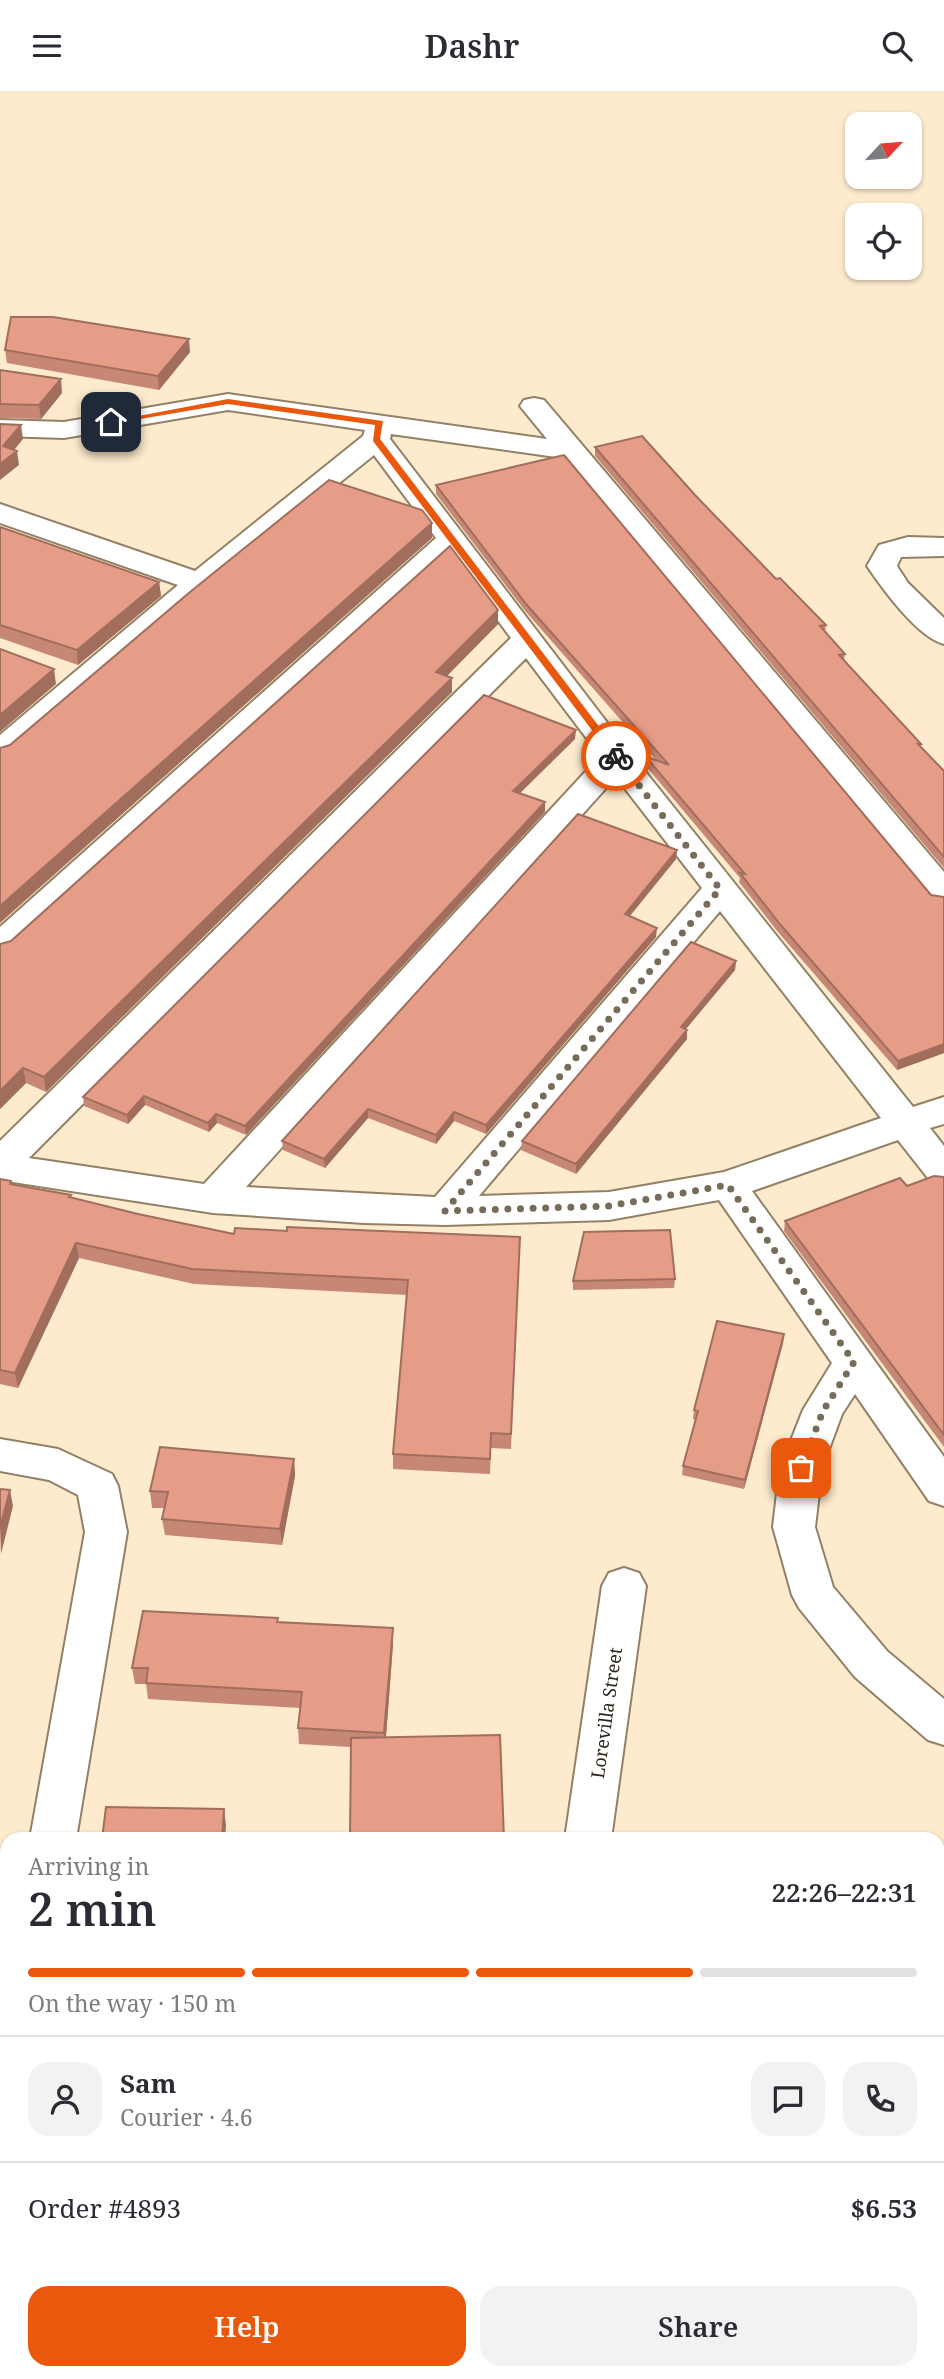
<!DOCTYPE html>
<meta charset="utf-8">
<style>
:root{--surface:#fff;--page:#f2f2f3;--text:#2b2b33;--muted:#7c7c81;--line:#e1e1e2;--accent:#ea580c}
body{margin:0;font-family:"Noto Serif",serif;background:var(--page);color:var(--text);height:100vh;display:flex;flex-direction:column;font-size:26px;white-space:nowrap}
*{box-sizing:border-box;margin:0}
p{font-size:23px;color:var(--muted)}
.icon{flex:none;width:38px;height:38px;fill:none;stroke:currentColor;stroke-width:2;stroke-linecap:round;stroke-linejoin:round}
.map{position:relative;flex:1;overflow:hidden}
.sheet{position:absolute;left:0px;top:1741px;width:945px;height:548px;display:flex;flex-direction:column;background:var(--surface);border-radius:21px 21px 0 0;box-shadow:0 2px 5px #0004}
.sheet>*{flex:none}
.needle{width:46px;rotate:64deg}
.buttons{position:absolute;left:845px;top:21px;display:grid;gap:14px}
.buttons a{display:grid;place-items:center;width:77px;height:77px;border-radius:14px;background:var(--surface);box-shadow:0 2px 5px #0004;font-size:35px}
.pin{position:absolute;display:grid;place-items:center;width:60px;height:60px;color:#fff;margin:-30px;border-radius:14px;box-shadow:0 4px 10px #0006}
.courier{position:absolute;display:grid;place-items:center;width:70px;height:70px;margin:-35px;border:5px solid #ea580c;border-radius:50%;background:#fff;color:#222;box-shadow:0 2px 9px #0007}
.summary em{font-style:normal;font-weight:600}
.summary div{display:flex;flex-direction:column-reverse}
.summary{display:flex;align-items:center;justify-content:space-between;height:119px;padding:0 28px}
h1{font-size:46px;font-weight:600;line-height:52px}
.bar{display:grid;grid-template-columns:repeat(4,1fr);gap:10px 7px;align-content:center;height:84px;padding:0 28px}
.bar i{height:9px;border-radius:5px;background:var(--line)}
.bar .selected{background:var(--accent)}
.bar p{grid-column:span 4}
.line{display:flex;align-items:center;gap:18px;padding:0 28px;border-top:2px solid var(--line)}
.line div{flex:1}
.round{display:grid;place-items:center;flex:none;width:74px;height:74px;border-radius:21px;background:var(--page)}
.primary-button{display:flex;gap:14px;margin-top:auto;padding:14px 28px}
.primary-button a{flex:1;height:80px;border-radius:21px;background:var(--accent);color:#fff;font-size:28px;font-weight:600;line-height:80px;text-align:center}
.primary-button a+a{background:var(--page);color:var(--text)}
header{display:flex;justify-content:space-between;align-items:center;height:91px;padding:0 28px;background:var(--surface);font-size:32px;font-weight:600}
.map>svg:first-child{display:block}
.lines{fill:none;stroke-linecap:round;stroke-linejoin:round}
.minor-casing{stroke:#928166;stroke-width:4}
.minor{fill:#fff;fill-rule:evenodd}
.wall{fill:#c68774}
.shaded-wall{fill:#a16e5e}
.building{fill:#e69d87;stroke:#a16e5e;stroke-width:2}
.route{fill:#ea580c}
.done{stroke:#776c5a;stroke-width:7;stroke-dasharray:0 12.6}
.labels{text-anchor:middle;dominant-baseline:central;stroke-width:5;stroke-linejoin:round;paint-order:stroke}
.street-label{font-size:18px;fill:#2e271c;stroke:#fff}
</style>
<header><svg class="icon" aria-label="menu" viewBox="0 0 24 24"><path d="M4 6h16M4 12h16M4 18h16"/></svg>Dashr<svg class="icon" aria-label="search" viewBox="0 0 24 24"><circle cx="10" cy="10" r="6"/><path d="M15 15l6 6"/></svg></header>
<div class="map">
<svg width="944" height="2288" viewBox="0 0 944 2288">
<rect width="100%" height="100%" fill="#feebce"/>
<g class="lines">
<g class="minor-casing">
<path id="minor" d="M228 303 547 348 520 315 524 309 534 307 544 309 944 781V814L932 811 563 367 391 343 390 348 628 659 913 1016 944 1006V1033L930 1037 944 1055V1094L931 1091 898 1049 752 1100 944 1366V1415L929 1410 855 1303 842 1323 822 1377 815 1436 833 1496 887 1560 944 1608V1654L928 1649 855 1586 799 1517 792 1504 773 1436 780 1377 803 1319 832 1272 719 1109 609 1129 445 1134 364 1132 213 1122 0 1089V1050L511 547 450 465 12 863 0 866V836L436 447 374 364 209 497 11 667 0 670V644L178 494 0 432V413L195 480 363 345 365 339 228 319 64 347 0 345V329L64 331ZM526 567 600 665 204 1093 29 1067ZM616 686 702 797 435 1106 246 1096ZM720 820 881 1027 724 1081 609 1101 479 1105Z
M908 446 944 447V465L901 466 897 475 908 492 944 527V553C917 546 883 498 867 475L879 454Z
M0 1348 58 1358 112 1383 118 1395 127 1441 76 1748H30L85 1441 78 1404 49 1389 0 1380Z
M624 1477 639 1482 646 1495 611 1748H565L602 1495 609 1482Z
M7 1994V2081L0 2084V1997Z
M798 2282H852L853 2288H799Z"/>
</g>
<use href="#minor" class="minor"/>
</g>
<path class="wall" d="M5 259 190 261 159 299 7 272Z
M0 279 62 302 41 328 0 327Z
M595 356 695 404 776 488 826 534 825 541 845 563 844 569 920 656 944 680V777L595 365Z
M436 394 931 804 944 806V962L897 979 778 841 739 791 740 787 645 674V665L656 669 526 521 436 403Z
M0 436 159 491 161 505 78 574 0 547Z
M498 519V533L447 585 452 587V601L46 1001 26 992 0 1018 11 850Z
M575 648 520 702 545 721 246 1044 217 1032 209 1041 145 1014 128 1033 84 1015 83 1006Z
M677 759 676 768 630 825 656 846 486 1043 454 1030 436 1053 368 1027 325 1077 283 1059 282 1050Z
M736 870 735 879 686 938 687 939V948L576 1083 521 1059 522 1050Z
M944 1086V1356L784 1140 785 1130 907 1095Z
M0 1088 12 1093 138 1123 234 1143 287 1140 520 1146 511 1358 491 1357 490 1383 393 1378V1363L407 1204 194 1193 79 1167 18 1297 0 1293Z
M675 1188 674 1197 573 1199V1190Z
M784 1243 783 1252 744 1398 682 1384 683 1375 695 1329 693 1328 694 1319Z
M294 1368 295 1385 282 1454 165 1444 162 1428 165 1417H152L150 1400Z
M278 1532 393 1553 386 1646 351 1656 299 1653 298 1637 300 1617 148 1608 146 1593H135L132 1577Z
M42 2282H437V2288H114L43 2283Z"/>
<path class="shaded-wall" d="M189 248 190 261 159 299 158 285Z
M61 288 62 302 41 328 39 314Z
M21 334 23 348 7 368 17 360 19 374 0 389V373L3 355Z
M432 432V447L0 832V815Z
M159 491 161 505 78 574 77 559Z
M498 519V533L437 595 436 581Z
M54 578 56 593 0 641V624Z
M452 587V601L46 1001 44 986Z
M576 639 575 648 513 709V700Z
M545 711V721L246 1044 245 1035Z
M677 759 676 768 624 832 625 823Z
M657 837 656 846 486 1043V1034Z
M736 870 735 879 680 945 681 936Z
M687 939V948L576 1083V1073Z
M944 953V962L897 979 898 970Z
M23 977 26 992 0 1018V1000Z
M144 1005 145 1014 128 1033 127 1024Z
M368 1018V1027L325 1077 324 1068Z
M454 1021V1030L436 1053V1044Z
M216 1023 217 1032 209 1041 208 1032Z
M76 1152 79 1167 18 1297 15 1282Z
M784 1243 783 1252 744 1398 745 1389Z
M294 1368 295 1385 282 1454 280 1438Z
M10 1399 13 1415 1 1463 0 1436Z
M393 1537V1553L385 1658 384 1642Z
M224 1718 226 1734 225 1748H222Z"/>
<path class="building" d="M11 226H53L189 248 158 285 5 259Z
M0 279 61 288 39 314 0 313Z
M0 333 21 334 3 355 17 360 0 373Z
M642 345 695 404 776 488 780 487 826 534 820 535 845 563 839 564 921 653H918L944 680V766L595 356Z
M564 364 931 804 944 806V953L898 970 779 832 740 782 745 783 645 665 669 674 526 513 436 394Z
M329 389 422 419 432 432 0 815V657L10 654 190 501Z
M0 436 159 491 77 559 0 534Z
M450 455 498 519 436 581 452 587 44 986 23 977 0 1000V853L11 850Z
M0 558 54 578 0 624Z
M484 604 576 639 513 700 545 711 245 1035 216 1023 208 1032 144 1005 127 1024 83 1006Z
M578 723 677 759 625 823 657 837 486 1034 454 1021 436 1044 368 1018 324 1068 282 1050Z
M691 851 736 870 681 936 687 939 576 1073 522 1050Z
M934 1085 944 1086V1344L785 1130 900 1087 907 1095Z
M0 1088 11 1090 10 1093 71 1104 69 1106 138 1123 234 1143 235 1137 287 1140V1136L520 1146 511 1343 491 1342 490 1368 393 1363 408 1189 192 1178 76 1152 15 1282 0 1279Z
M670 1139 675 1188 573 1190 584 1141Z
M717 1230 784 1243 745 1389 683 1375 698 1320 694 1319Z
M160 1356 294 1368 280 1438 162 1428 168 1401 150 1400Z
M0 1398 10 1399 0 1436Z
M143 1520 278 1527 277 1531 393 1537 384 1642 298 1637 302 1601 146 1592 148 1577H132Z
M500 1644 504 1748H350L351 1647Z
M106 1716 224 1718 222 1748H102Z
M944 2059V2228L938 2251V2062Z
M206 2282H436V2288H214V2283Z
M543 2282H756V2288H543Z
M854 2282H938L944 2284V2288H852Z"/>
<path class="route" d="M228 308 383 330 380 348 620 663V667H613L373 350 375 334 228 313 111 333 107 331Z"/>
<g class="lines">
<path class="done" d="M616 665 720 798 445 1120 609 1115 728 1094 854 1271 823 1320 801 1377"/>
</g>
<g class="labels">
<g class="street-label">
<text transform="translate(606 1622) rotate(-82)">Lorevilla Street</text>
</g>
</g>
</svg>
<div class="buttons">
<a><svg class="needle" viewBox="-14 -14 28 28"><path d="M0-13l5 13h-10z" fill="#e53935"/><path d="M0 13l5-13h-10z" fill="#7c7c81"/></svg></a>
<a><svg class="icon" aria-label="locate" viewBox="0 0 24 24"><circle cx="12" cy="12" r="6"/><path d="M12 2v4M12 18v4M2 12h4M18 12h4"/></svg></a>
</div>
<div class="pin" style="left:801px;top:1377px;background:#ea580c"><svg class="icon" aria-label="bag" viewBox="0 0 24 24"><path d="M5 8h14l-1 12H6zM9 8a3 3 0 0 1 6 0"/></svg></div>
<div class="pin" style="left:111px;top:331px;background:#1f2937"><svg class="icon" aria-label="home" viewBox="0 0 24 24"><path d="M3 11l9-7 9 7M6 9v11h12V9"/></svg></div>
<div class="courier" style="left:616px;top:665px"><svg class="icon" aria-label="bike" viewBox="0 0 24 24"><circle cx="6" cy="16" r="4"/><circle cx="18" cy="16" r="4"/><path d="M6 16l4-8h5l3 8M10 8l3 8H6M13 5h3"/></svg></div>
<section class="sheet">
<div class="summary"><div><h1>2 min</h1><p>Arriving in</p></div><em>22:26–22:31</em></div>
<div class="bar"><i class="selected"></i><i class="selected"></i><i class="selected"></i><i></i><p>On the way · 150 m</p></div>
<div class="line" style="height:126px"><a class="round"><svg class="icon" aria-label="person" viewBox="0 0 24 24"><circle cx="12" cy="8" r="4"/><path d="M4 21q1-7 8-7t8 7"/></svg></a><div><b>Sam</b><p>Courier · 4.6</p></div><a class="round"><svg class="icon" aria-label="chat" viewBox="0 0 24 24"><path d="M4 5h16v11H9l-5 4z"/></svg></a><a class="round"><svg class="icon" aria-label="phone" viewBox="0 0 24 24"><path d="M5 4h4l2 5-3 2q2 4 5 5l2-3 5 2v4C11 20 4 13 5 4z"/></svg></a></div>
<div class="line" style="height:91px"><div>Order #4893</div><b>$6.53</b></div>
<div class="primary-button"><a>Help</a><a>Share</a></div>
</section>
</div>
